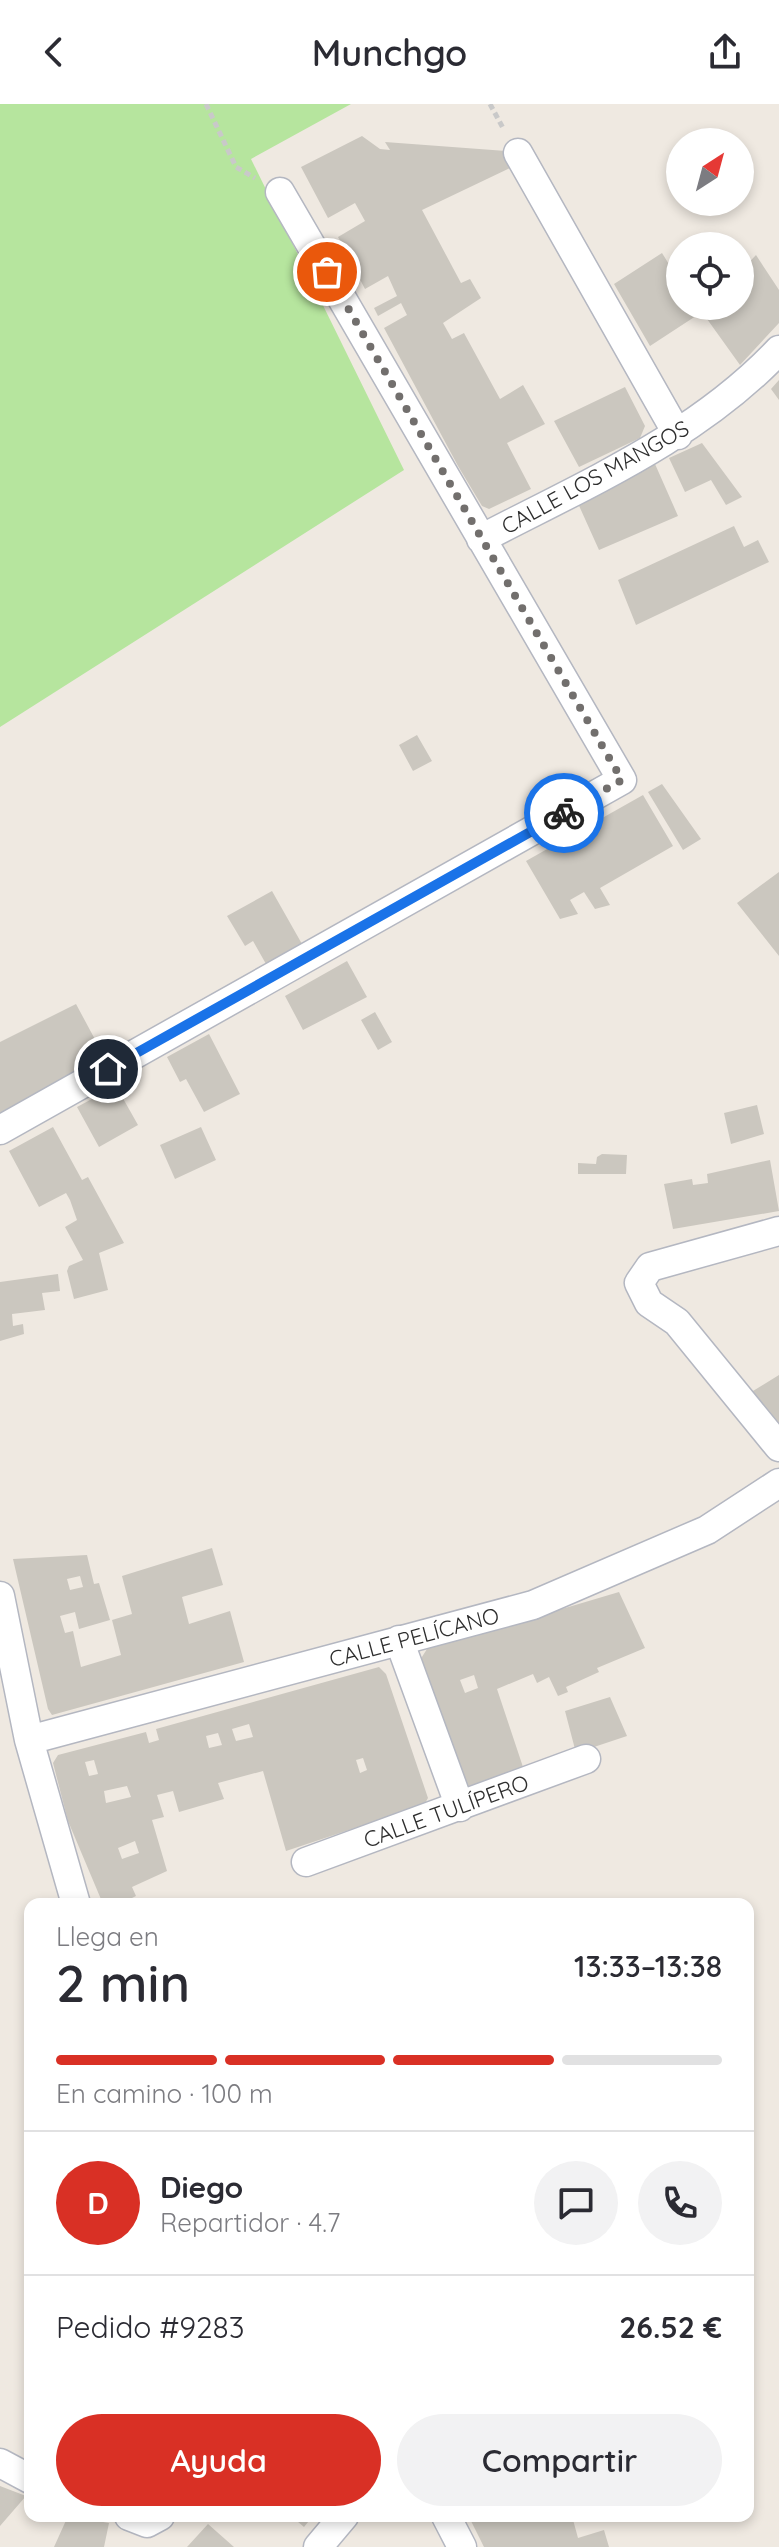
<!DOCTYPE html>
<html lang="es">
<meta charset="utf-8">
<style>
:root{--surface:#fff;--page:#f2f2f3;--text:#2b2b33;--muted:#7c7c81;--line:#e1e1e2;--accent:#d93025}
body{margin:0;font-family:Quicksand,sans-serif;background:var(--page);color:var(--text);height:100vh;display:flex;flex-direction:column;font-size:30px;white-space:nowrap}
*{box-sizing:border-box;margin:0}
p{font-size:26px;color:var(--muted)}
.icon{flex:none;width:44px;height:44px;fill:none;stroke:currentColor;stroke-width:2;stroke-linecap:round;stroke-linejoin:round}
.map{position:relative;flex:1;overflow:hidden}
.drawer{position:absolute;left:24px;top:1794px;width:730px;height:624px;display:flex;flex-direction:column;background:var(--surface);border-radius:16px;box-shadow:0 4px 12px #0003}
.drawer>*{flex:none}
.needle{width:52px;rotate:36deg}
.fabs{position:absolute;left:666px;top:24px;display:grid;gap:16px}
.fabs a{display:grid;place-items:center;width:88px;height:88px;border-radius:50%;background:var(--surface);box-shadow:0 4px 12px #0003;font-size:40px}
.pin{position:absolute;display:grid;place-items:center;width:68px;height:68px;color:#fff;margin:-34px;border:4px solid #fff;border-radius:50%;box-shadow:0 2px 8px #0007}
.courier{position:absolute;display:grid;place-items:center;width:80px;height:80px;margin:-40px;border:6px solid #1a73e8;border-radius:50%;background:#fff;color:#222;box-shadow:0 2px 10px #0007}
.summary em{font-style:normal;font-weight:600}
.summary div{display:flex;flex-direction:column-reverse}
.summary{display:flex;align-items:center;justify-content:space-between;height:136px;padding:0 32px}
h1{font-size:52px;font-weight:600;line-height:60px}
.bar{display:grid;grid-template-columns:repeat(4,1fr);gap:12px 8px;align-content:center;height:96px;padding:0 32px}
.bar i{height:10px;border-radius:6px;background:var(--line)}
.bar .selected{background:var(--accent)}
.bar p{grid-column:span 4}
.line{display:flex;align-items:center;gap:20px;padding:0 32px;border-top:2px solid var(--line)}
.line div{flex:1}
.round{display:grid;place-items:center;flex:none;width:84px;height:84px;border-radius:42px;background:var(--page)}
.action{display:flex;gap:16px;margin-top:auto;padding:16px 32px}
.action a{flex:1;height:92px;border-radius:48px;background:var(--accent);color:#fff;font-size:32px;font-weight:600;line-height:92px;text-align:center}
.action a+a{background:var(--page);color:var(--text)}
header{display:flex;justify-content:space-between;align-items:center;height:104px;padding:0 32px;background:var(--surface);font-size:36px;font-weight:600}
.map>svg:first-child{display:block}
.green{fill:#b6e59e}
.building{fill:#cbc7bf;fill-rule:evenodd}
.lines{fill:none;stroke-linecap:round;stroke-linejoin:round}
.minor-casing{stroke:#b4b7c1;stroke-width:31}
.path{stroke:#c9c9c9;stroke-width:5;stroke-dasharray:6 4;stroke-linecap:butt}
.minor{stroke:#fff;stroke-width:28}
.done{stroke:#726f6d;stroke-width:8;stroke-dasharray:0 14.4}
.route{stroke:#1a73e8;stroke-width:10}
.labels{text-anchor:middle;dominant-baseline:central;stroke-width:6;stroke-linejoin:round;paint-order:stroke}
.street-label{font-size:22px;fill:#2e2e2e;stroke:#fff}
</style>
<header><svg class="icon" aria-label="back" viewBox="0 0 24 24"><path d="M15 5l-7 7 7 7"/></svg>Munchgo<svg class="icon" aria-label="share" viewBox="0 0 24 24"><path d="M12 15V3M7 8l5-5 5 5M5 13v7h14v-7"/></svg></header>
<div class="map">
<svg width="779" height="2443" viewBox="0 0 779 2443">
<rect width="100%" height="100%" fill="#efe9e1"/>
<path class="green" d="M0 0H351L251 55 404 366 0 623Z"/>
<path class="building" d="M362 32 380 45 390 46 385 38 506 47 514 62 422 106 461 179 470 175 481 194 443 219 452 235 464 229 500 295 523 281 545 320 507 339 531 385 489 405 482 402 458 362 384 224 407 211 401 199 378 212 374 204 397 192 388 172 365 185 338 133 365 117 355 99 328 114 301 63Z
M662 149 680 178V202H699L702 208 650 242 614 180Z
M756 151 779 186V219L740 261 702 208 708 202H740V168Z
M779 276V296L771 285Z
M625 283 645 322 640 334 579 363 554 317Z
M702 339 742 393 726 401 711 376 685 388 669 354Z
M655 360 678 412 599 446 576 395Z
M734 422 744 443 758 436 769 458 636 521 618 476Z
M417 631 432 657 413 667 399 641Z
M662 680 701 735 683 746 648 688Z
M643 691 673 742 600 784 610 801 595 805 584 788 570 796 578 810 560 815 526 757Z
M779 768V852L737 799Z
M272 787 302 840 266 860 253 837 245 842 227 812Z
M347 857 367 893 303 926 285 892Z
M76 900 105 954 0 1009V938Z
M375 908 392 938 378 946 361 916Z
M209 930 240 990 204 1008 186 975 180 978 167 953Z
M116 982 138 1021 99 1043 77 1003Z
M757 1001 764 1030 731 1040 724 1009Z
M53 1023 82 1076 88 1073 124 1139 99 1149 108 1186 74 1195 67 1167 69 1162 83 1156 65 1123 77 1116 70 1096 66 1089 39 1103 9 1047Z
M201 1023 216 1056 175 1075 160 1041Z
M602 1050 627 1051 626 1070H578V1059L596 1060 597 1053Z
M770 1056 779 1107 673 1125 664 1080 692 1075 693 1081 708 1079 707 1070Z
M58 1170 60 1187 42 1189 45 1206 12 1210 13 1222 23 1220 24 1230 0 1237V1178Z
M779 1271V1328L748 1290Z
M212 1444 223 1481 182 1493 189 1520 230 1507 244 1558 52 1611 48 1605 13 1455 87 1451 94 1480 99 1479 110 1516 79 1525 75 1508 60 1512 65 1529 73 1527 81 1563 121 1551 112 1516 132 1510 122 1472ZM80 1472 83 1483 70 1486 67 1475Z
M619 1488 645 1544 597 1564 599 1568 566 1583 568 1588 558 1592 549 1573 537 1579 533 1570 497 1585 524 1666 467 1683 420 1556 427 1545ZM474 1571 478 1584 465 1589 460 1576Z
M379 1563 386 1570 428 1694 424 1701 286 1747 263 1667 218 1679 224 1695 179 1708 173 1687 157 1691 164 1713 152 1716 167 1767 132 1783 136 1792 130 1795 132 1800H103L68 1717 53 1659 58 1651 146 1628 149 1639 159 1636 156 1625ZM249 1620 253 1633 236 1637 232 1625ZM218 1629 222 1641 209 1644 206 1632ZM363 1654 367 1666 360 1669 356 1656ZM94 1656 98 1670 89 1672 85 1658ZM127 1682 131 1693 106 1699 104 1687ZM135 1737 139 1749 122 1755 118 1744Z
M610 1593 627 1632 576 1649 565 1607Z
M0 2382 26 2392 0 2422Z
M68 2412 109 2419 104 2443H54Z
M291 2412H313L304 2423Z
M490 2412H572L578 2434 604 2426 609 2443H484L471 2417Z
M208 2420 234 2443H187Z"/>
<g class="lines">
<g class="minor-casing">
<path id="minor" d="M518 49 678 331
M481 435C586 380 697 333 779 246
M0 1026 622 676 280 88
M779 1127 650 1163 639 1179 649 1199 677 1218 779 1343
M0 1492 29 1636 76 1800
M399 1536 460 1703
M29 1636 533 1501 707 1426 779 1379
M306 1758 586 1655
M0 2359 30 2375
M129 2412 147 2419 160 2412
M446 2412 462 2443
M318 2443 344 2412"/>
</g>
<path class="path" d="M206 0 236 63 255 74
M490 0 503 24"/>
<use href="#minor" class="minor"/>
</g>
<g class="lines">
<path class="done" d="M327 168 622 676 564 709"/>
<path class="route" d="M108 965 564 709"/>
</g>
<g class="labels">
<g class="street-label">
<text transform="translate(595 373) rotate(-29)">CALLE LOS MANGOS</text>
<text transform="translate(414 1533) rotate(-15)">CALLE PELÍCANO</text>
<text transform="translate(446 1707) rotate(-20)">CALLE TULÍPERO</text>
</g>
</g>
</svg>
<div class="fabs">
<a><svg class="needle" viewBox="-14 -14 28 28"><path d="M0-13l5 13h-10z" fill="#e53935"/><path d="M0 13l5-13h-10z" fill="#7c7c81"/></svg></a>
<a><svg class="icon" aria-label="locate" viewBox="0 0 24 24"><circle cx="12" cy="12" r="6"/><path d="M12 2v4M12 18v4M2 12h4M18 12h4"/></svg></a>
</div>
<div class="pin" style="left:327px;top:168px;background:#ea580c"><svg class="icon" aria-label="bag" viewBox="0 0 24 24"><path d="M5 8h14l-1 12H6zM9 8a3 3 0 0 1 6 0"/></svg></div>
<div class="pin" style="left:108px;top:965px;background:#1f2937"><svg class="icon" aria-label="home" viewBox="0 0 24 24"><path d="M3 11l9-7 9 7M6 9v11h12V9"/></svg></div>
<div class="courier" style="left:564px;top:709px"><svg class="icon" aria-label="bike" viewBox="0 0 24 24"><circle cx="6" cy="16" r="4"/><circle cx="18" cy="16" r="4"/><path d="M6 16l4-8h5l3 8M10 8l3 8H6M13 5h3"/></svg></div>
<section class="drawer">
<div class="summary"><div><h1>2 min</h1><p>Llega en</p></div><em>13:33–13:38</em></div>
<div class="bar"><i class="selected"></i><i class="selected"></i><i class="selected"></i><i></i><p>En camino · 100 m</p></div>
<div class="line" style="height:144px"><b class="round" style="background:var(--accent);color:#fff">D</b><div><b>Diego</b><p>Repartidor · 4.7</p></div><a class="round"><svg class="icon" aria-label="chat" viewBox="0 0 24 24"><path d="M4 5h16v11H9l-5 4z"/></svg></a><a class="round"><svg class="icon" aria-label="phone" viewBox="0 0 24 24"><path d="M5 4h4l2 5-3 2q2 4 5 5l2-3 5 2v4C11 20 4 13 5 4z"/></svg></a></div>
<div class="line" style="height:104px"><div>Pedido #9283</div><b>26.52 €</b></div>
<div class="action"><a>Ayuda</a><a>Compartir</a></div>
</section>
</div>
